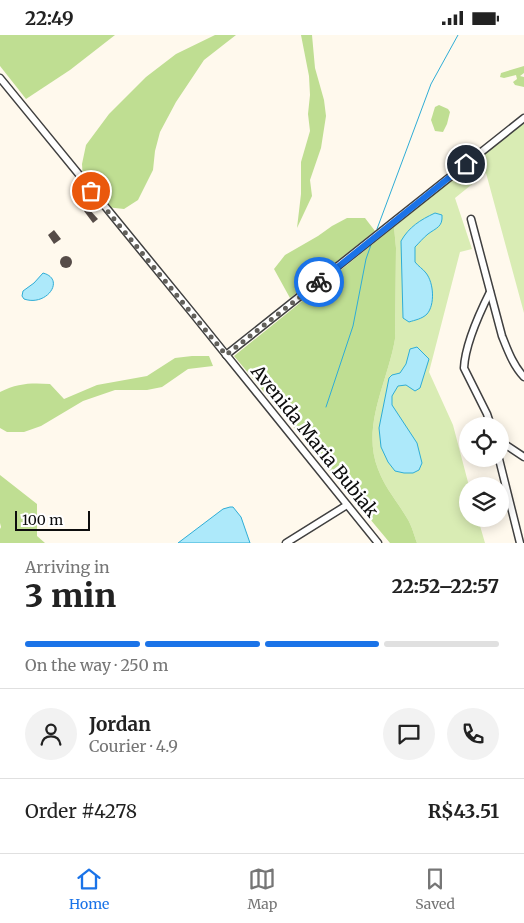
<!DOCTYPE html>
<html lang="en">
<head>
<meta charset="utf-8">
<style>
  :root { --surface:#fff; --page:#f2f2f2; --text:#222; --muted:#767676; --line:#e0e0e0; --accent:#1a73e8 }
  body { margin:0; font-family:Merriweather,serif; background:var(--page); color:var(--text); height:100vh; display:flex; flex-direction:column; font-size:19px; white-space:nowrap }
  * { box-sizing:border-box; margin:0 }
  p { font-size:16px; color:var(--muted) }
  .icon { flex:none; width:28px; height:28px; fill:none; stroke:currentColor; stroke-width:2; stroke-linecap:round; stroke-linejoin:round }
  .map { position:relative; height:508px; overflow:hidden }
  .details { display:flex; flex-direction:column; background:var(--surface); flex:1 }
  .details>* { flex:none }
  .tools { position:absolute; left:459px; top:382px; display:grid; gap:10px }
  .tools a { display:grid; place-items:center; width:50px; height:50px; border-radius:50%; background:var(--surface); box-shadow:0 2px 12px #0003; font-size:25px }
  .scale { position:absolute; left:15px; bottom:12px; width:75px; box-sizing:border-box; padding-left:5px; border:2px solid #0d0d0d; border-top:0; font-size:14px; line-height:18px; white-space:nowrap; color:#0d0d0d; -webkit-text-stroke:4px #fff; paint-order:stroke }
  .pin { position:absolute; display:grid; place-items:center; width:42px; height:42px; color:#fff; margin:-21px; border:2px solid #fff; border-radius:50%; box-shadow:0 1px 5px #0007 }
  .courier { position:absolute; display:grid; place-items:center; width:50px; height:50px; margin:-25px; border:4px solid #1a73e8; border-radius:50%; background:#fff; color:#222; box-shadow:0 1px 6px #0007 }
  .headline em { font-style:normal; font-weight:800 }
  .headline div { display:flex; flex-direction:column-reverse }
  .headline { display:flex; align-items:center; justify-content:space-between; height:85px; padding:0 25px }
  h1 { font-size:32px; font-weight:800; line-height:38px }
  .bar { display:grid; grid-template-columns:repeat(4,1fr); gap:8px 5px; align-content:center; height:60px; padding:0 25px }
  .bar i { height:6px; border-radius:4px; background:var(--line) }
  .bar .current { background:var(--accent) }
  .bar p { grid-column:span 4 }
  .line { display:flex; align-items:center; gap:12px; padding:0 25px; border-top:1px solid var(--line) }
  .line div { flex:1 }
  .round { display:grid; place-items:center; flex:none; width:52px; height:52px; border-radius:26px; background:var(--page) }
  .status { display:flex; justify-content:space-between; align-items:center; height:35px; padding:0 25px; background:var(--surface); direction:ltr }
  .status svg { height:14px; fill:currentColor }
  .dock { display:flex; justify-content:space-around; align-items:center; height:70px; border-top:1px solid var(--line); background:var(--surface); font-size:14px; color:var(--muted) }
  .dock a { display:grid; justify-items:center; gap:2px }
  .dock .current { color:var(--accent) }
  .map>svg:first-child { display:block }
  .green { fill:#d9ecb4 }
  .forest { fill:#bfde92 }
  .water { fill:#ade9fa; stroke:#2fadd6 }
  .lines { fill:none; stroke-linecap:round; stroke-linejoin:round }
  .stream { stroke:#2fadd6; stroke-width:1 }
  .building { fill:#564c48 }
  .minor-casing { stroke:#404040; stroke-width:9 }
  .minor { stroke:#fff; stroke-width:6 }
  .done { stroke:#62605b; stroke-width:5; stroke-dasharray:0 9 }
  .route { stroke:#1a73e8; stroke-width:6 }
  .labels { text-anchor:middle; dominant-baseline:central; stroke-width:5; stroke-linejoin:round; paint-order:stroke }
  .street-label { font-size:18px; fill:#0d0d0d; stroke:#fff }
</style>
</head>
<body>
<div class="status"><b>22:49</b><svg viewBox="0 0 49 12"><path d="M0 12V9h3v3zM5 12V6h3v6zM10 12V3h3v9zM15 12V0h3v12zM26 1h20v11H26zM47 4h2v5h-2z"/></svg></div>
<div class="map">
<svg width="524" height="508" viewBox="0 0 524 508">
  <rect width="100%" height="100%" fill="#fff9ed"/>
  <path class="green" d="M524 87V278L486 138 455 163 472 214 460 217 429 337 453 390 469 451H468V484H478L485 508H417C414 500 412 491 407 483 397 466 385 453 378 434 361 391 388 346 395 304L396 213 394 192Z"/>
  <g class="forest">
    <polygon points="0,0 115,0 70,35 26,64 0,31"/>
    <polygon points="215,0 236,0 204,25 176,67 160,97 155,116 153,135 138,165 124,174 106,172 92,161 83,145 82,129 86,110 109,79 146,42 176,19"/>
    <polygon points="301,0 312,0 315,33 324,65 326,81 321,113 310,145 312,161 297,193 301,159 301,127 310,96 308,79 310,60 309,41"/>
    <polygon points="524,31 524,38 520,41 524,42 524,52 515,50 513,47 517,44 516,40 504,43 500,42 501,38"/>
    <polygon points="439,70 448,74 450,77 447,89 443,97 435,96 431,85 435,72"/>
    <polygon points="347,183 365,183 375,196 290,263 274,234 285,220 318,201 332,191"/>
    <path d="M394 192 396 213 395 304C388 346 361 391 378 434 385 453 397 466 407 483 412 491 414 500 417 508H390L234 321Z"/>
    <path d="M192 321H209L213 331 188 334 162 352 147 355H115L83 366 41 391 24 397H7L0 393V357C18 348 31 348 50 349L64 364 97 350 147 341 175 323Z"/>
    <polygon points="0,440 37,469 37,501 45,508 0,508 0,494 1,492 0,488"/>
  </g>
  <g class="water">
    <path d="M435 178 442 180C443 192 436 193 428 199 423 203 419 208 415 212V227C418 231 423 234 426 238 434 248 435 270 427 279 422 284 415 285 409 287L403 283 401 206C409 192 420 185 435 178Z"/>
    <path d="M43 238C66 244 47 272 24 264L22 261 23 256 34 248Z"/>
    <polygon points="417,312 429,324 420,353 415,356 406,350 398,351 392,361 392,370 417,408 422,428 419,435 413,438 404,438 395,436 388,427 381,412 379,393 389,343 392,340 400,338 406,329 410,314"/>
    <polygon points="230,472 233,472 241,482 250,508 178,508 223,474"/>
  </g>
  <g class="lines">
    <g class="stream">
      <polyline points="377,194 431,49 458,0"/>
      <polyline points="326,372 353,291 366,224 372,207"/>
    </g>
  </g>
  <g class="building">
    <polygon points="88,173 98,184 93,188 84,176"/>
    <polygon points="54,195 61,204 54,209 48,200"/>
    <circle cx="66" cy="227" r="6"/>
  </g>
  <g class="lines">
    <g class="minor-casing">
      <g id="minor">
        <polyline points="0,43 194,280 378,508"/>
        <path d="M471 184 502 301C508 316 513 330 524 342"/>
        <path d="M490 257C480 277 465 311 464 333L487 379 491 391"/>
        <polyline points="226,320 524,83"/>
        <polyline points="500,406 524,422"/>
        <polyline points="499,424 520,508"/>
        <polyline points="286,508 347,470"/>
      </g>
    </g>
    <use href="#minor" class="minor"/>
  </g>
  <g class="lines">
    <polyline class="done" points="91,156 226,320 319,247"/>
    <polyline class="route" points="319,247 466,129"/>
  </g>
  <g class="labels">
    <g class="street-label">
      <text transform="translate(315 406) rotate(51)">Avenida Maria Bubiak</text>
    </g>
  </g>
</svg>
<div class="tools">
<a><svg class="icon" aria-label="locate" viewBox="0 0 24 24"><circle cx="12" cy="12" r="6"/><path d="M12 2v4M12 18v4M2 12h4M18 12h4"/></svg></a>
<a><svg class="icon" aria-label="layers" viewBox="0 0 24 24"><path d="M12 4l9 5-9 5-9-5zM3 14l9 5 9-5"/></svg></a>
</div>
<div class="scale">100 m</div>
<div class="pin" style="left:91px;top:156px;background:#ea580c"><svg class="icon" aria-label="bag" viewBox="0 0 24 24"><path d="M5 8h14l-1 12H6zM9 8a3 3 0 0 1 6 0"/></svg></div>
<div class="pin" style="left:466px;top:129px;background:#1f2937"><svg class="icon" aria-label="home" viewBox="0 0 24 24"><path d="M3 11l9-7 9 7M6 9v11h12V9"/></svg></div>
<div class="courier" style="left:319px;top:247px"><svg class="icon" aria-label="bike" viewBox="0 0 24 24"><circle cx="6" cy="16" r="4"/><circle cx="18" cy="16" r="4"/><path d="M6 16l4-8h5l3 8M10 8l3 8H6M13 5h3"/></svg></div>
</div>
<section class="details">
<div class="headline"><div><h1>3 min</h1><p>Arriving in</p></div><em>22:52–22:57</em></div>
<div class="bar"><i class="current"></i><i class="current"></i><i class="current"></i><i></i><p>On the way · 250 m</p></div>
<div class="line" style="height:90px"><a class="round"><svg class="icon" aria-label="person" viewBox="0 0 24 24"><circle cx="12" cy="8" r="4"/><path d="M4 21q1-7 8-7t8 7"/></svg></a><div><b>Jordan</b><p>Courier · 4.9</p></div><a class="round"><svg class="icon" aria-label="chat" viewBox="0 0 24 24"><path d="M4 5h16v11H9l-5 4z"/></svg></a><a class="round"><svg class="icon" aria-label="phone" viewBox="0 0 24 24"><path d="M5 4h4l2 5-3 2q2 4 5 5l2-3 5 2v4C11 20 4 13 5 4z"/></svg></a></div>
<div class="line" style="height:65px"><div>Order #4278</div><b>R$43.51</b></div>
</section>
<nav class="dock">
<a class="current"><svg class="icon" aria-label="home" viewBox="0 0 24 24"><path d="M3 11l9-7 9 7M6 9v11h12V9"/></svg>Home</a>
<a><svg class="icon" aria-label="map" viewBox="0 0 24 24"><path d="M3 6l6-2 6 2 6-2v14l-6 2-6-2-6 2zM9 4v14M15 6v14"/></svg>Map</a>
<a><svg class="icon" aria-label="saved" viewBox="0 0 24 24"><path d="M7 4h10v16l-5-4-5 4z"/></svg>Saved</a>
</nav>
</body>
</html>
